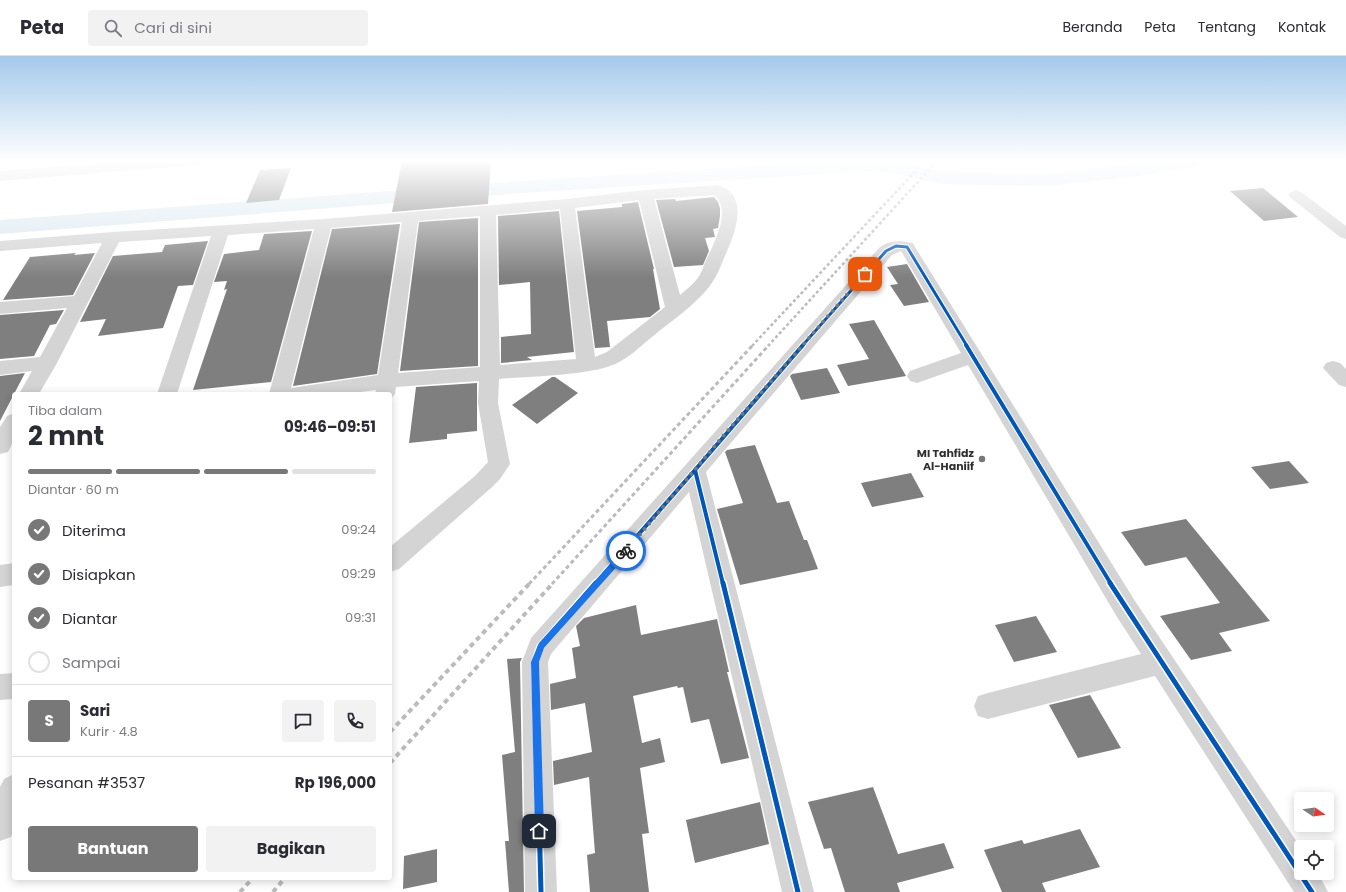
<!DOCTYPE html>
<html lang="id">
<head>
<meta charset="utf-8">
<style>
  :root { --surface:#fff; --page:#f2f2f3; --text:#2b2b33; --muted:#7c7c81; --line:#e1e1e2; --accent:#787878 }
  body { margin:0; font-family:Poppins,sans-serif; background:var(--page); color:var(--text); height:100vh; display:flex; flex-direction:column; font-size:15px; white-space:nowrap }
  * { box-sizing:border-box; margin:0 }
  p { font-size:13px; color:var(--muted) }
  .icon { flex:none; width:22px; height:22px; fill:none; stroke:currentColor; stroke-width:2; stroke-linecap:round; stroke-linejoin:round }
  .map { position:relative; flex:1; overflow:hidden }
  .sheet { position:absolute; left:12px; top:336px; width:380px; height:488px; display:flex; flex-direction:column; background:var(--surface); border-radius:4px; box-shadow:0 2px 10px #0003 }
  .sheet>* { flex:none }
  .needle { width:26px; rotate:103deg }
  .controls { position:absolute; left:1294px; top:736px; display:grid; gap:8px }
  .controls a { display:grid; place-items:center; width:40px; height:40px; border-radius:4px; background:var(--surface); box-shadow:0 2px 10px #0003; font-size:20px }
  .pin { position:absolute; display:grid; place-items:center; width:34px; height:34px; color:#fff; margin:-17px; border-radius:8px; box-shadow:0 2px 6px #0006 }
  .courier { position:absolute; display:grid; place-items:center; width:40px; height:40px; margin:-20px; border:3px solid #1a73e8; border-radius:50%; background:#fff; color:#222; box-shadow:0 1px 5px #0007 }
  .summary em { font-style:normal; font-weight:700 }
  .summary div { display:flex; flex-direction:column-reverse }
  .summary { display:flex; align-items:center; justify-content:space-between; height:68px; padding:0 16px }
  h1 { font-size:26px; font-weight:700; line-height:30px }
  .bar { display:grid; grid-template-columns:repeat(4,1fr); gap:6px 4px; align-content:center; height:48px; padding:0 16px }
  .bar i { height:5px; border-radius:3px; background:var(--line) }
  .bar .on { background:var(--accent) }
  .bar p { grid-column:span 4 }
  .line { display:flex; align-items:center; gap:10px; padding:0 16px; border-top:1px solid var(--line) }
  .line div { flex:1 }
  .round { display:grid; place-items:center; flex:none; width:42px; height:42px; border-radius:4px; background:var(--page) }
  ol { padding:0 16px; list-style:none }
  li { display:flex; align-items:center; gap:12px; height:44px }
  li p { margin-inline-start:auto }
  li .icon { padding:4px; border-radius:50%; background:var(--accent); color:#fff; stroke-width:4 }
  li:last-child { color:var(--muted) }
  li i { width:22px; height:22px; border:2px solid var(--line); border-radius:50% }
  .action { display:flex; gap:8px; margin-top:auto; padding:8px 16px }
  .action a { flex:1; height:46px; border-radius:4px; background:var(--accent); color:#fff; font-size:16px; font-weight:700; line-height:46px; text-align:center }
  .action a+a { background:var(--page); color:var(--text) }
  header { display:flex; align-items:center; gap:24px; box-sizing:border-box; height:56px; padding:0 20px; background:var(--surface); border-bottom:1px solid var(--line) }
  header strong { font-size:19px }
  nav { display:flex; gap:22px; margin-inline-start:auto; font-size:14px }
  .search { width:280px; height:36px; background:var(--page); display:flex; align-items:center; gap:10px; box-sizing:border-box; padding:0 14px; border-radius:4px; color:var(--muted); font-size:15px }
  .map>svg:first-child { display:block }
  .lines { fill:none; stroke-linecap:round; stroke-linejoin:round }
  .canal { fill:#dbe8f0; fill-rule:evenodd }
  .building { fill:#7f7f7f }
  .minor { fill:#d4d4d4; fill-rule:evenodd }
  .rail-far2 { stroke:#bbb; stroke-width:2.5; stroke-dasharray:3 2.5; stroke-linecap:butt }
  .rail-far1 { stroke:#bbb; stroke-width:3; stroke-dasharray:4 3; stroke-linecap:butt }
  .rail { stroke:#bbb; stroke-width:4; stroke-dasharray:5 4; stroke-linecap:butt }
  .cycleway-far2-casing { stroke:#fff; stroke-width:5 }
  .cycleway-far1-casing { stroke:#fff; stroke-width:6 }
  .cycleway-casing { stroke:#fff; stroke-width:8 }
  .cycleway-far2 { stroke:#0057b8; stroke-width:3 }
  .cycleway-far1 { stroke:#0057b8; stroke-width:4 }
  .cycleway { stroke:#0057b8; stroke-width:5 }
  .route { fill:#1a73e8 }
  .done { stroke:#787878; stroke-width:4; stroke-dasharray:0 7.2 }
  .poi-dot { fill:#787878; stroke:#fff; stroke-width:1.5 }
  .labels { text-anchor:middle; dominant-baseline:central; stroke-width:4; stroke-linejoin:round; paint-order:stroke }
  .poi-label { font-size:11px; font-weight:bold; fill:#2f2f2f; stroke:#fff; text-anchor:end }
</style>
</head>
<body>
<header>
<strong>Peta</strong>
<div class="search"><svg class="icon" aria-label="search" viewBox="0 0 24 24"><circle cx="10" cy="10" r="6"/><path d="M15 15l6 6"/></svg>Cari di sini</div>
<nav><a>Beranda</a><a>Peta</a><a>Tentang</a><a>Kontak</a></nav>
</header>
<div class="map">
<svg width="1346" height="836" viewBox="0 0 1346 836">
  <rect width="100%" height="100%" fill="#fff"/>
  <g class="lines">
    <polygon class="canal" points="828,105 896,105 941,116 1047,118 1152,105 1202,105 1199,109 1192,111 1138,120 1047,130 941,128 893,117 869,115 522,137 0,178 0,164 522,125"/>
  </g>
  <g class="building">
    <polygon points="402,105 491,105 488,148 392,156"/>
    <polygon points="291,112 279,144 246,147 260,114"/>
    <polygon points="1263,132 1298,161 1264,165 1230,135"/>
    <polygon points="714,141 718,146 720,152 720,160 718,172 713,173 715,181 705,182 709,195 703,209 674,211 656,144 675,143 676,145"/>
    <polygon points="638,146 654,213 653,213 660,253 650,261 607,265 610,291 595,292 577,155 622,151 622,148"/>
    <polygon points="559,155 574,296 527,301 532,304 501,307 501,281 531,278 530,226 499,229 498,160"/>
    <polygon points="478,162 478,310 400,315 419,166"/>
    <polygon points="400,168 377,318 293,330 332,173"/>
    <polygon points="312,175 271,326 193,334 227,233 224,234 227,225 214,226 224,198 259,194 264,178"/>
    <polygon points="208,185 193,229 178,230 163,272 98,280 106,263 80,266 113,200 162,196 165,189"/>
    <polygon points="76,197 74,199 95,197 73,239 3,244 30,201"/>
    <polygon points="907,208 929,246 904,250 890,229 898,228 887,211"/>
    <polygon points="64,254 56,268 50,269 34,300 0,303 0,259"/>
    <polygon points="874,264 906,320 848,330 837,309 869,303 849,268"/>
    <polygon points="827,312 840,337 801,344 790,320 792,318"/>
    <polygon points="25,317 14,338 0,365 0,320"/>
    <polygon points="552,321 555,321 578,337 537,368 512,349"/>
    <polygon points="477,327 477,375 447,378 447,383 409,387 416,331"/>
    <polygon points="755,389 777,447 789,445 804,484 807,484 818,513 740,529 717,453 743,447 725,396 727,394"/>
    <polygon points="1289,405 1309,427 1270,433 1251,411"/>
    <polygon points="911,417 924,441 872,451 861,427"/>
    <polygon points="1186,463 1270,565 1219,577 1232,595 1191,604 1160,560 1220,547 1186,501 1145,510 1121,476"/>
    <polygon points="636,549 641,579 717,563 729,616 727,616 749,702 721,708 709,663 691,667 683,631 678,632 677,630 633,640 642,687 660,682 665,706 640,712 649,777 642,778 649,836 590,836 587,799 595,797 589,721 554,729 553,705 592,696 585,647 551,654 550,628 576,622 572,592 580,590 576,570 584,562"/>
    <polygon points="1036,560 1057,596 1014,606 995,569"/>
    <polygon points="522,602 520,606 524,836 509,836 505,785 509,785 502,699 515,696 507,603"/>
    <polygon points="1090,639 1121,692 1078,702 1049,649"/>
    <polygon points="873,731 898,798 944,787 954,812 897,827 900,836 845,836 831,792 824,793 808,746"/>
    <polygon points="760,746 769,788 695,807 686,764"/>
    <polygon points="1080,773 1100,811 1042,827 1046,836 1002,836 984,794 1022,784 1024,788"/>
    <polygon points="437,793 437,826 403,833 404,800"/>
  </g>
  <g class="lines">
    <g class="minor">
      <polygon points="133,105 202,105 200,108 195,109 0,125 0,115"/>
      <path d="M717 129C752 138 734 180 724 202 720 212 716 222 709 231 694 250 671 265 652 281 642 289 632 299 621 305 597 320 530 320 499 323L498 347 510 408 500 423 491 432 399 513 390 516V491L475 420 488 406 478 347 479 325 396 331 395 338 390 344V338H375L376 334 345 338H269L314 173 228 179 177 338H157L211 180 119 186 57 307 39 338H19L32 315 0 319V305L40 301 67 252 0 258V246L74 240 102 187 0 195V185L113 176 324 163 567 143 645 134ZM714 139C732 152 715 186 707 202 704 208 702 216 698 222 693 228 686 234 680 239L654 143ZM639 144 665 251 607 296 595 301 575 152ZM560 153 576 303 500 309 496 159ZM480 160V311L398 317 418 165ZM402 166 378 319 291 332 331 172Z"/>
      <polygon points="1296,134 1301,136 1346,170 1346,183 1340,181 1291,142 1288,139 1291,136"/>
      <polygon points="899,185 913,187 915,191 1135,545 1301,792 1301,817 1318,817 1328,836 1294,836 1155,620 988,663 978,660 974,650 978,640 988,637 1141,598 1117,561 968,309 917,327 910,325 907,320 910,315 961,297 901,195 892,199 706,416 814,836 782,836 689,436 551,598 548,606 557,836 525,836 522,606 531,582 880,191 887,187"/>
      <polygon points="1333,305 1340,307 1346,313 1346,331 1339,329 1323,312 1326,307"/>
      <polygon points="14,357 14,384 8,396 0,398 0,371 7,360"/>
      <polygon points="14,507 14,529 0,531 0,509"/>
      <polygon points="14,617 14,643 0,644 0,618"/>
      <polygon points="14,718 14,773 11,781 0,785 0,731 4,723"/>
    </g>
    <g class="rail-far2">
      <polyline points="752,290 925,105"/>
      <polyline points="768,290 937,105"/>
    </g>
    <g class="rail-far1">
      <polyline points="529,528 753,289"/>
      <polyline points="552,528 769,289"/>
    </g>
    <g class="rail">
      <polyline points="390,676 530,527"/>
      <polyline points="390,707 553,527"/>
      <polyline points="240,836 253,822"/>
      <polyline points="273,836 285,822"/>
    </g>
    <g class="cycleway-far2-casing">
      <polyline id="cycleway-far2" points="802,290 886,195 896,190 907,191 967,290"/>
    </g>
    <g class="cycleway-far1-casing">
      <g id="cycleway-far1">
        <polyline points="966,289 1111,528"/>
        <polyline points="695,414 803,289"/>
        <polyline points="595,528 695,414 723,528"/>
      </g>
    </g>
    <g class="cycleway-casing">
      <g id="cycleway">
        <polyline points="723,527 798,836"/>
        <polyline points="1110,527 1312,836"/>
        <polyline points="541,836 535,606 540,591 596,527"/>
      </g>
    </g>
    <use href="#cycleway-far2" class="cycleway-far2"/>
    <use href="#cycleway-far1" class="cycleway-far1"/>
    <use href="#cycleway" class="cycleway"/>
  </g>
  <linearGradient id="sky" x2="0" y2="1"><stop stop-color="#a3c9eb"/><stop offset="0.47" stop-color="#fff"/><stop offset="1" stop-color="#fff" stop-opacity="0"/></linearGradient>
  <rect width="1346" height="222" fill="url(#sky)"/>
  <polygon class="route" points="626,492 630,495 629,497 544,592 539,606 544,775 542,778 539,779 536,778 535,775 531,606 539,587 624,493"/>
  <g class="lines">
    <polyline class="done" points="626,495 724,379 865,218"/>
  </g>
  <circle class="poi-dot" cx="982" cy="403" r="4"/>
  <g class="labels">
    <g class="poi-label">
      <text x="974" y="397">MI Tahfidz<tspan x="974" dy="13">Al-Haniif</tspan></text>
    </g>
  </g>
</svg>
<div class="controls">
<a><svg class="needle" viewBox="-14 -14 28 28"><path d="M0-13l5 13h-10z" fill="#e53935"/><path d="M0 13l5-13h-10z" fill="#7c7c81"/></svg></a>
<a><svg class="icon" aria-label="locate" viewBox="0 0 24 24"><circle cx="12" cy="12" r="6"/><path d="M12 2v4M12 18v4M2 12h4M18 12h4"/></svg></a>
</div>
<div class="pin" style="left:865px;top:218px;background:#ea580c"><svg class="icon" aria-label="bag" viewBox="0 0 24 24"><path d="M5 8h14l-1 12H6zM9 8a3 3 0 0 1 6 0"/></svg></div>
<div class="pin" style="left:539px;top:775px;background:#1f2937"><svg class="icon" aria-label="home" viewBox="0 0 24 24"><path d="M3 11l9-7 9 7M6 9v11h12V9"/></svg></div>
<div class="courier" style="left:626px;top:495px"><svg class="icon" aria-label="bike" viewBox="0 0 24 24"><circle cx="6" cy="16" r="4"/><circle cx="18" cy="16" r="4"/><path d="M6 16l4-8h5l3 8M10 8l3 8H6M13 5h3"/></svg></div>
<section class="sheet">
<div class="summary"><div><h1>2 mnt</h1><p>Tiba dalam</p></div><em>09:46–09:51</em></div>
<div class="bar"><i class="on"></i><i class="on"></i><i class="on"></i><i></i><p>Diantar · 60 m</p></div>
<ol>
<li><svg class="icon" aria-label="check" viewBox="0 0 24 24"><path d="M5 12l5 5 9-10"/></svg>Diterima<p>09:24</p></li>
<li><svg class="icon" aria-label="check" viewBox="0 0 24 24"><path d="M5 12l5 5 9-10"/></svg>Disiapkan<p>09:29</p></li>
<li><svg class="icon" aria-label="check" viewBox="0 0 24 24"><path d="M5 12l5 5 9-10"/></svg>Diantar<p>09:31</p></li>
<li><i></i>Sampai</li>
</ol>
<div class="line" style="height:72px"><b class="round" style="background:var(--accent);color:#fff">S</b><div><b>Sari</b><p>Kurir · 4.8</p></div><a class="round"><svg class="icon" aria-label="chat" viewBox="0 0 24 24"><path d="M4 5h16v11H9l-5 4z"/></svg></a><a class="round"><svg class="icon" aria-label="phone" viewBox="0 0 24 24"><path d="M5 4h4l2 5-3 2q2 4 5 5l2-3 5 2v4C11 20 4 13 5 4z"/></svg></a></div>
<div class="line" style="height:52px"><div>Pesanan #3537</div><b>Rp 196,000</b></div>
<div class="action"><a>Bantuan</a><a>Bagikan</a></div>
</section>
</div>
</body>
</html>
